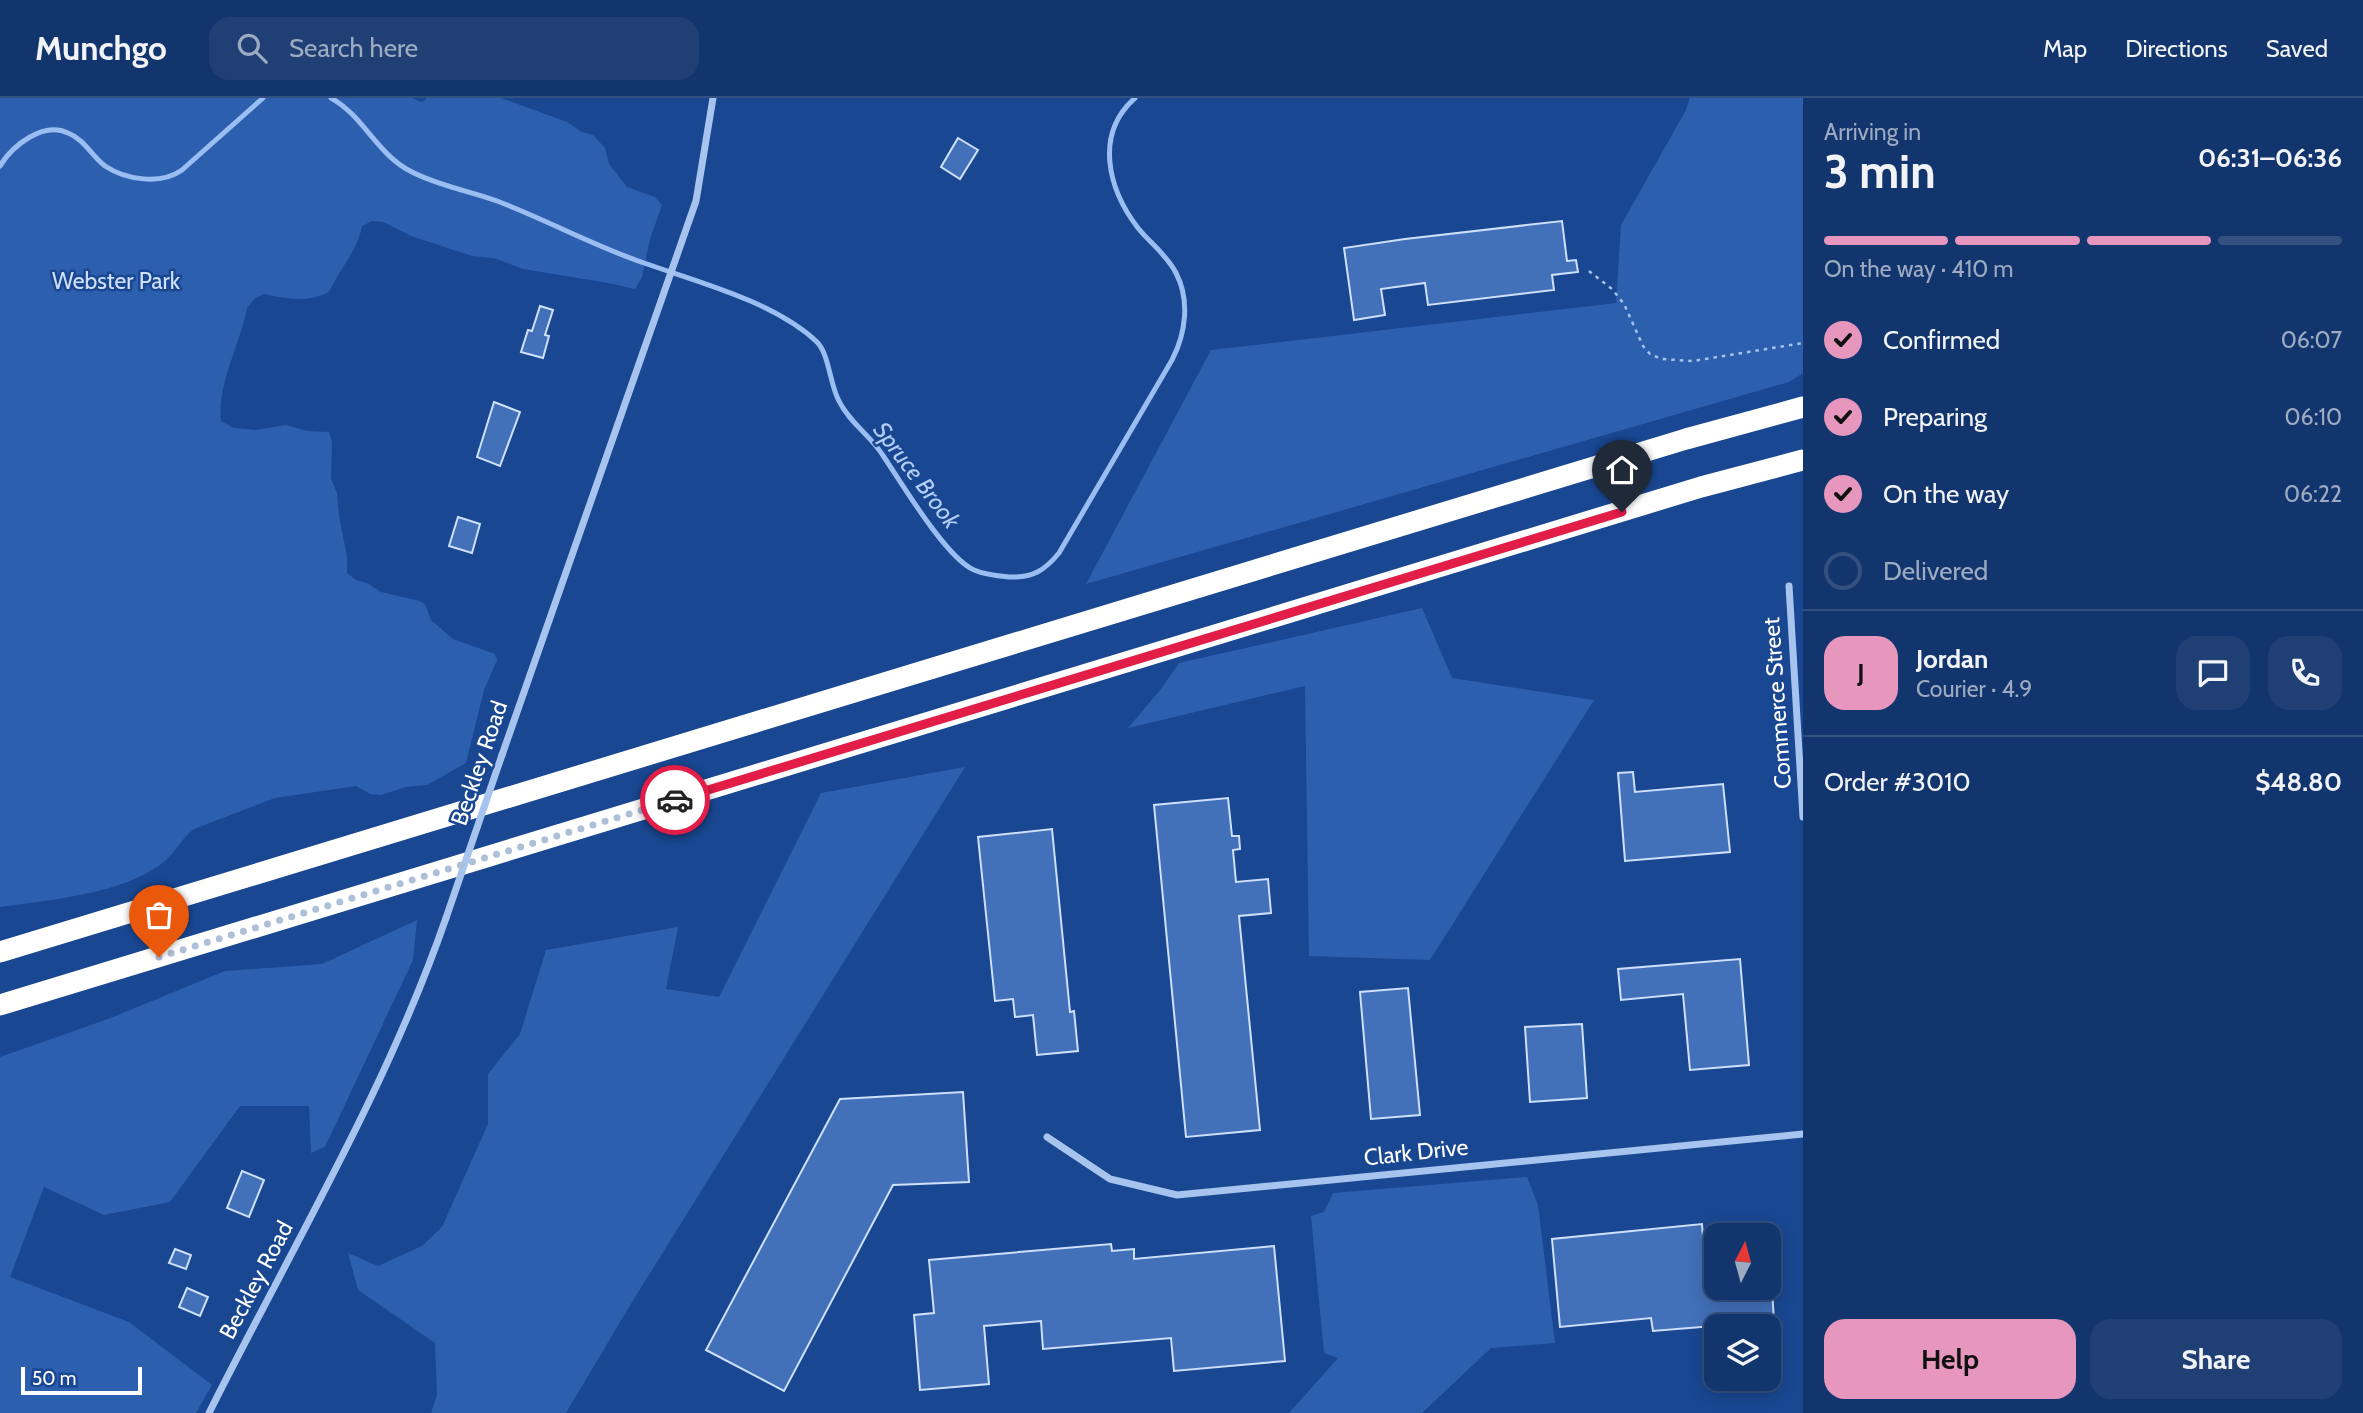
<!DOCTYPE html>
<html lang="en">
<head>
<meta charset="utf-8">
<style>
  :root { --surface:#13356d; --page:#204075; --text:#f1f3f6; --muted:#9dabc2; --line:#325080; --accent:#e797bd }
  body { margin:0; font-family:Cabin,sans-serif; background:var(--page); color:var(--text); height:100vh; display:flex; flex-direction:column; font-size:26px; white-space:nowrap }
  * { box-sizing:border-box; margin:0 }
  p { font-size:23px; color:var(--muted) }
  .icon { flex:none; width:38px; height:38px; fill:none; stroke:currentColor; stroke-width:2; stroke-linecap:round; stroke-linejoin:round }
  .map { position:relative; flex:1; overflow:hidden }
  .drawer { display:flex; flex-direction:column; background:var(--surface); width:560px }
  .drawer>* { flex:none }
  .needle { width:46px; rotate:6deg }
  .fabs { position:absolute; left:1704px; top:1125px; display:grid; gap:14px }
  .fabs a { display:grid; place-items:center; width:77px; height:77px; border-radius:14px; background:var(--surface); box-shadow:0 4px 18px #0003,0 0 0 2px var(--line); font-size:35px }
  .scale { position:absolute; left:21px; bottom:18px; width:121px; box-sizing:border-box; padding-left:7px; border:4px solid #fff; border-top:0; font-size:19px; line-height:24px; white-space:nowrap; color:#fff; -webkit-text-stroke:5px #194791; paint-order:stroke }
  .pin { position:absolute; display:grid; place-items:center; width:60px; height:60px; color:#fff; margin:-72px -30px; border-radius:50% 50% 50% 0; rotate:-45deg; box-shadow:0 0 7px #0007 }
  .pin .icon { rotate:45deg }
  .courier { position:absolute; display:grid; place-items:center; width:70px; height:70px; margin:-35px; border:5px solid #e11d48; border-radius:50%; background:#fff; color:#222; box-shadow:0 2px 9px #0007 }
  .headline em { font-style:normal; font-weight:700 }
  .headline div { display:flex; flex-direction:column-reverse }
  .headline { display:flex; align-items:center; justify-content:space-between; height:119px; padding:0 21px }
  h1 { font-size:46px; font-weight:700; line-height:52px }
  .bar { display:grid; grid-template-columns:repeat(4,1fr); gap:10px 7px; align-content:center; height:84px; padding:0 21px }
  .bar i { height:9px; border-radius:5px; background:var(--line) }
  .bar .active { background:var(--accent) }
  .bar p { grid-column:span 4 }
  .line { display:flex; align-items:center; gap:18px; padding:0 21px; border-top:2px solid var(--line) }
  .line div { flex:1 }
  .round { display:grid; place-items:center; flex:none; width:74px; height:74px; border-radius:21px; background:var(--page) }
  ol { padding:0 21px; list-style:none }
  li { display:flex; align-items:center; gap:21px; height:77px }
  li p { margin-inline-start:auto }
  li .icon { padding:7px; border-radius:50%; background:var(--accent); color:#111; stroke-width:4 }
  li:last-child { color:var(--muted) }
  li i { width:38px; height:38px; border:4px solid var(--line); border-radius:50% }
  .primary-button { display:flex; gap:14px; margin-top:auto; padding:14px 21px }
  .primary-button a { flex:1; height:80px; border-radius:21px; background:var(--accent); color:#111; font-size:28px; font-weight:700; line-height:80px; text-align:center }
  .primary-button a+a { background:var(--page); color:var(--text) }
  header { display:flex; align-items:center; gap:42px; box-sizing:border-box; height:98px; padding:0 35px; background:var(--surface); border-bottom:2px solid var(--line) }
  header strong { font-size:33px }
  nav { display:flex; gap:38px; margin-inline-start:auto; font-size:24px }
  .search { width:490px; height:63px; background:var(--page); display:flex; align-items:center; gap:18px; box-sizing:border-box; padding:0 24px; border-radius:21px; color:var(--muted); font-size:26px }
  main { display:flex; flex:1; min-height:0 }
  .map>svg:first-child { display:block }
  .green { fill:#2c60af }
  .lines { fill:none; stroke-linecap:round; stroke-linejoin:round }
  .stream { stroke:#9abef2; stroke-width:5 }
  .building { fill:#4270b9; stroke:#cee0fb; stroke-width:2 }
  .path { stroke:#a7c4ef; stroke-width:2.5; stroke-dasharray:3.5 5; stroke-linecap:butt }
  .minor { stroke:#a7c4ef; stroke-width:7 }
  .motorway { stroke:#fff; stroke-width:21 }
  .minor-bridge { stroke:#a7c4ef; stroke-width:7 }
  .done { stroke:#aebfd8; stroke-width:7; stroke-dasharray:0 12.6 }
  .route { stroke:#e11d48; stroke-width:9 }
  .labels { text-anchor:middle; dominant-baseline:central; stroke-width:5; stroke-linejoin:round; paint-order:stroke }
  .park-label { font-size:23px; fill:#cee0fb; stroke:#194791 }
  .street-label { font-size:23px; fill:#fff; stroke:#194791 }
  .water-label { font-size:24px; font-style:italic; fill:#b3cef6; stroke:#194791 }
</style>
</head>
<body>
<header>
<strong>Munchgo</strong>
<div class="search"><svg class="icon" aria-label="search" viewBox="0 0 24 24"><circle cx="10" cy="10" r="6"/><path d="M15 15l6 6"/></svg>Search here</div>
<nav><a>Map</a><a>Directions</a><a>Saved</a></nav>
</header>
<main>
<div class="map">
<svg width="1803" height="1315" viewBox="0 0 1803 1315">
  <rect width="100%" height="100%" fill="#194791"/>
  <g class="green">
    <path d="M0 0H412L422 4 427 0H501L567 24 582 34 593 37 605 50 609 66 627 89 655 99 662 107 650 141 642 179 635 191 608 185 523 171 494 160 472 158 411 138 383 124 372 123 362 128C358 152 339 172 329 194 307 205 287 201 264 196L254 201 247 210C240 247 217 286 221 323L234 330 255 332 286 327 307 333 329 334 332 344 331 381 337 395 339 418 347 458V475L356 482 367 485 381 494 420 503 425 506 431 522 453 541 495 556 497 562 484 592 466 665 427 687 406 689 381 697 370 696 356 688 275 700 194 731C182 740 176 753 165 763 125 796 50 802 0 809Z"/>
    <polygon points="1690,0 1803,0 1803,275 1789,284 1086,486 1211,252 1616,205 1621,127 1686,12"/>
    <polygon points="1422,510 1452,580 1594,602 1430,862 1309,858 1305,588 1128,630 1161,591 1179,565"/>
    <polygon points="965,669 629,1209 566,1315 431,1315 437,1297 435,1245 358,1192 348,1155 378,1168 422,1148 442,1129 488,1026 488,976 520,936 546,852 678,829 666,891 719,899 821,695"/>
    <polygon points="417,822 413,862 325,1049 311,1055 309,1008 240,1008 170,1104 104,1117 44,1089 10,1179 129,1224 212,1287 196,1315 0,1315 0,959 108,921 225,873 322,866"/>
    <polygon points="1527,1079 1538,1107 1555,1245 1491,1250 1422,1315 1289,1315 1338,1260 1324,1255 1311,1118 1324,1114 1333,1095"/>
  </g>
  <g class="lines">
    <g class="stream">
      <path d="M331 0C364 18 377 57 412 74 439 88 470 93 497 103 547 122 594 148 644 165 698 184 775 204 817 244 829 256 830 287 839 303 849 324 870 337 882 356 901 384 946 460 974 472 985 477 998 478 1010 479 1033 480 1045 472 1059 455L1172 262C1186 235 1190 202 1176 175 1167 157 1150 145 1138 130 1108 91 1094 36 1135 0"/>
      <path d="M0 68C12 48 43 23 68 35 84 41 92 58 105 68 126 82 161 87 182 72L263 0"/>
    </g>
  </g>
  <g class="building">
    <polygon points="958,40 978,52 960,81 941,69"/>
    <polygon points="1562,123 1567,163 1576,162 1578,174 1552,177 1554,192 1428,207 1425,185 1381,191 1385,217 1354,222 1344,150 1405,141"/>
    <polygon points="540,208 553,212 545,237 549,238 543,260 521,254 528,232 532,233"/>
    <polygon points="494,304 520,314 500,368 477,359"/>
    <polygon points="458,419 480,426 472,455 449,448"/>
    <polygon points="1633,674 1635,694 1723,686 1730,754 1625,763 1618,675"/>
    <polygon points="1228,700 1232,738 1239,738 1240,751 1233,752 1236,784 1268,781 1271,815 1239,818 1260,1032 1186,1039 1154,707"/>
    <polygon points="1052,731 1070,914 1074,913 1078,953 1037,957 1033,917 1015,919 1013,901 995,903 978,739"/>
    <polygon points="1740,861 1749,967 1690,972 1683,896 1621,902 1618,871"/>
    <polygon points="1408,890 1420,1017 1371,1021 1360,894"/>
    <polygon points="1582,926 1587,1000 1530,1004 1525,929"/>
    <polygon points="963,994 969,1084 893,1087 784,1293 706,1252 840,1001"/>
    <polygon points="242,1073 264,1082 249,1119 227,1110"/>
    <polygon points="1702,1126 1703,1140 1717,1138 1717,1190 1772,1190 1774,1223 1653,1233 1651,1220 1560,1229 1552,1141"/>
    <polygon points="1111,1146 1112,1153 1134,1151 1134,1161 1274,1148 1285,1263 1174,1273 1171,1240 1043,1251 1041,1223 984,1228 989,1286 920,1292 914,1217 934,1215 929,1162"/>
    <polygon points="175,1151 191,1157 186,1171 169,1165"/>
    <polygon points="187,1190 208,1199 200,1218 179,1209"/>
  </g>
  <g class="lines">
    <polyline class="path" points="1589,173 1612,191 1624,206 1643,248 1650,256 1661,261 1693,263 1803,245"/>
    <g class="minor">
      <polyline points="1789,488 1803,719"/>
      <polyline points="502,657 696,103 713,0"/>
      <polyline points="1047,1039 1110,1081 1177,1097 1803,1036"/>
      <path d="M209 1315C291 1151 386 993 446 820"/>
    </g>
    <g class="motorway">
      <polyline points="0,854 1686,341 1803,309"/>
      <polyline points="0,907 1701,389 1803,362"/>
    </g>
    <polyline class="minor-bridge" points="446,820 502,657"/>
  </g>
  <g class="lines">
    <polyline class="done" points="159,859 675,702"/>
    <polyline class="route" points="675,702 1622,414"/>
  </g>
  <g class="labels">
    <g class="park-label">
      <text x="116" y="183">Webster Park</text>
    </g>
    <g class="street-label">
      <text transform="translate(1777 605) rotate(-94)">Commerce Street</text>
      <text transform="translate(479 665) rotate(-71)">Beckley Road</text>
      <text transform="translate(1416 1054) rotate(-6)">Clark Drive</text>
      <text transform="translate(256 1182) rotate(-62)">Beckley Road</text>
    </g>
    <g class="water-label">
      <text transform="translate(917 377) rotate(53)">Spruce Brook</text>
    </g>
  </g>
</svg>
<div class="fabs">
<a><svg class="needle" viewBox="-14 -14 28 28"><path d="M0-13l5 13h-10z" fill="#e53935"/><path d="M0 13l5-13h-10z" fill="#9dabc2"/></svg></a>
<a><svg class="icon" aria-label="layers" viewBox="0 0 24 24"><path d="M12 4l9 5-9 5-9-5zM3 14l9 5 9-5"/></svg></a>
</div>
<div class="scale">50 m</div>
<div class="pin" style="left:159px;top:859px;background:#ea580c"><svg class="icon" aria-label="bag" viewBox="0 0 24 24"><path d="M5 8h14l-1 12H6zM9 8a3 3 0 0 1 6 0"/></svg></div>
<div class="pin" style="left:1622px;top:414px;background:#1f2937"><svg class="icon" aria-label="home" viewBox="0 0 24 24"><path d="M3 11l9-7 9 7M6 9v11h12V9"/></svg></div>
<div class="courier" style="left:675px;top:702px"><svg class="icon" aria-label="car" viewBox="0 0 24 24"><path d="M5 17H2v-5l4-1 3-4h7l3 4 3 1v5h-3M9 17h6M6 11h13"/><circle cx="7" cy="17" r="2"/><circle cx="17" cy="17" r="2"/></svg></div>
</div>
<section class="drawer">
<div class="headline"><div><h1>3 min</h1><p>Arriving in</p></div><em>06:31–06:36</em></div>
<div class="bar"><i class="active"></i><i class="active"></i><i class="active"></i><i></i><p>On the way · 410 m</p></div>
<ol>
<li><svg class="icon" aria-label="check" viewBox="0 0 24 24"><path d="M5 12l5 5 9-10"/></svg>Confirmed<p>06:07</p></li>
<li><svg class="icon" aria-label="check" viewBox="0 0 24 24"><path d="M5 12l5 5 9-10"/></svg>Preparing<p>06:10</p></li>
<li><svg class="icon" aria-label="check" viewBox="0 0 24 24"><path d="M5 12l5 5 9-10"/></svg>On the way<p>06:22</p></li>
<li><i></i>Delivered</li>
</ol>
<div class="line" style="height:126px"><b class="round" style="background:var(--accent);color:#111">J</b><div><b>Jordan</b><p>Courier · 4.9</p></div><a class="round"><svg class="icon" aria-label="chat" viewBox="0 0 24 24"><path d="M4 5h16v11H9l-5 4z"/></svg></a><a class="round"><svg class="icon" aria-label="phone" viewBox="0 0 24 24"><path d="M5 4h4l2 5-3 2q2 4 5 5l2-3 5 2v4C11 20 4 13 5 4z"/></svg></a></div>
<div class="line" style="height:91px"><div>Order #3010</div><b>$48.80</b></div>
<div class="primary-button"><a>Help</a><a>Share</a></div>
</section>
</main>
</body>
</html>
